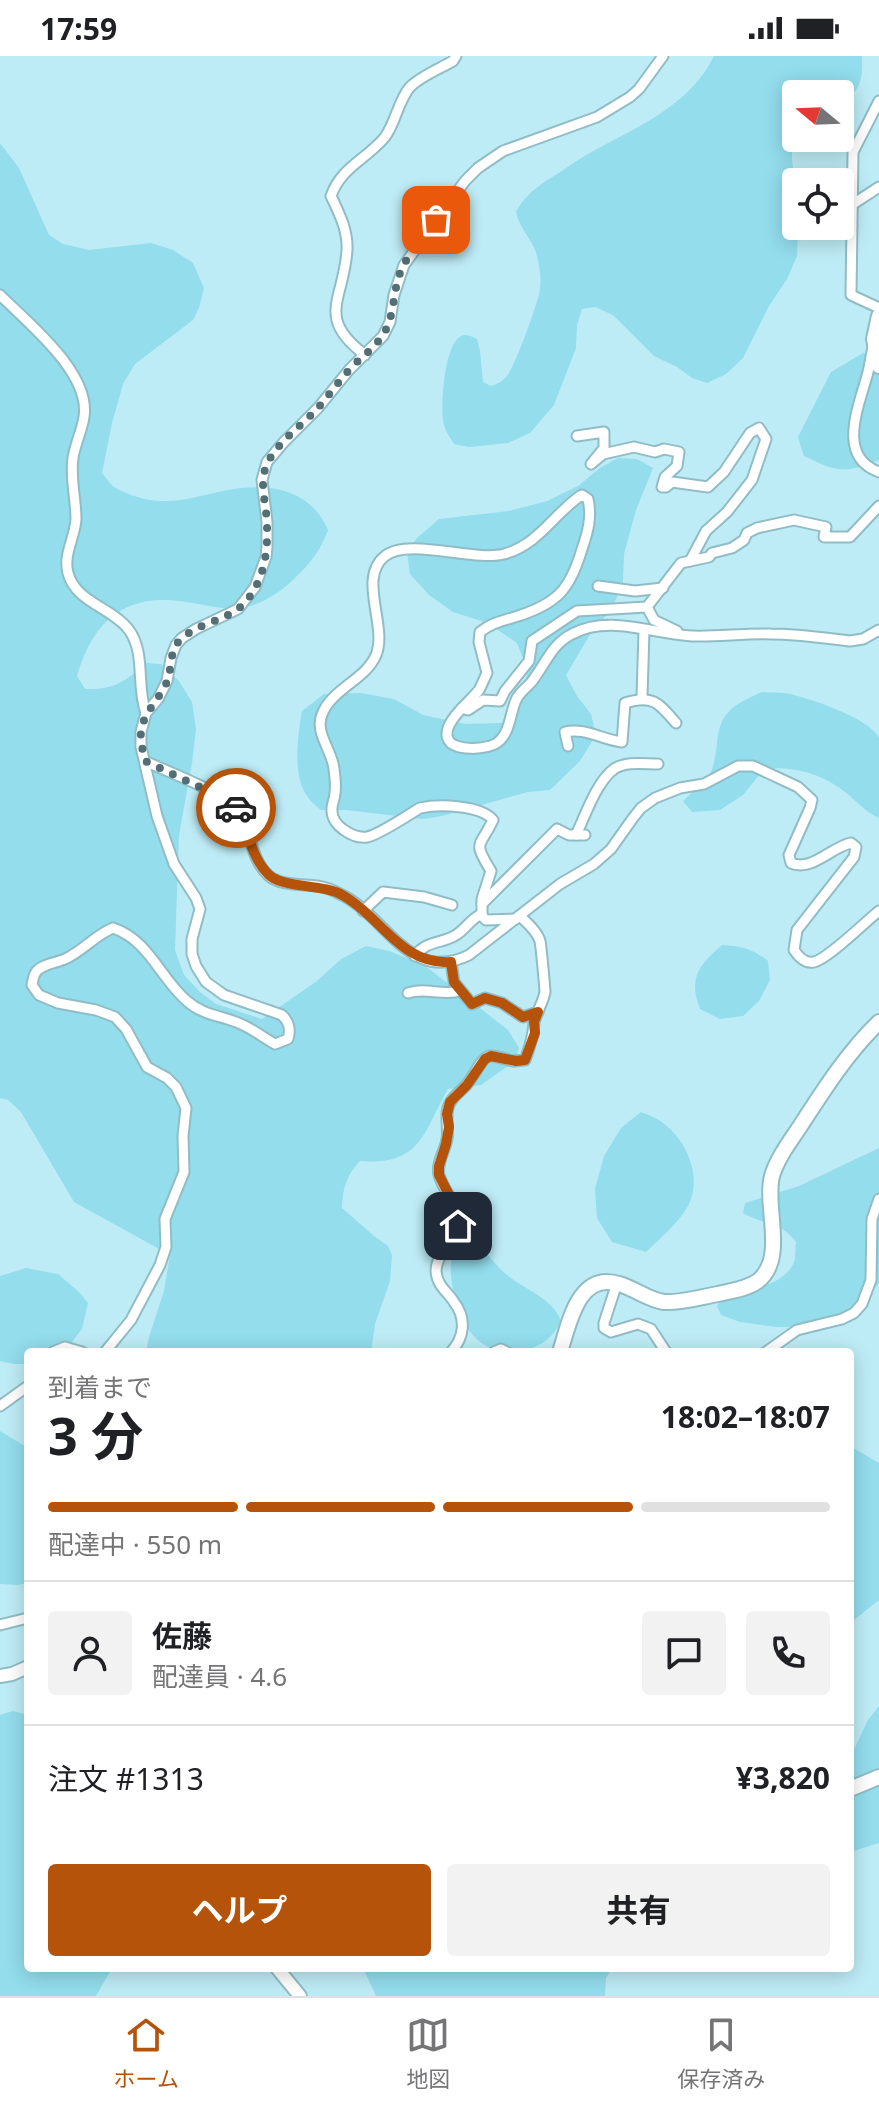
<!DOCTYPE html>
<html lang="ja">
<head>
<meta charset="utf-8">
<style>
  :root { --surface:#fff; --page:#f2f2f2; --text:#202124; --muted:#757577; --line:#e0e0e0; --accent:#b45309 }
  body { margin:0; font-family:"Noto Sans","Noto Sans JP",sans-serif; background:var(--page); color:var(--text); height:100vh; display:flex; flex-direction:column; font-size:30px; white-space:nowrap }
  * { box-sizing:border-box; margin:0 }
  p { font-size:26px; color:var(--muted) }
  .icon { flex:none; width:44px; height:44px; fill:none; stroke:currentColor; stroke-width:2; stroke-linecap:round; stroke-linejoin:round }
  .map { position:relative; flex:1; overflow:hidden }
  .drawer { position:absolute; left:24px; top:1292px; width:830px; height:624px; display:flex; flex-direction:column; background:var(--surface); border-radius:8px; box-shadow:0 4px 20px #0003 }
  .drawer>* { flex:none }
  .needle { width:52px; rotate:289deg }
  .buttons { position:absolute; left:782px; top:24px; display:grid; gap:16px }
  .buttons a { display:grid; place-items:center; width:72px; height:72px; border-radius:8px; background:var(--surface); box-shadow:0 4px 20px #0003; font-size:40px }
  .pin { position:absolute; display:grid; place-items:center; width:68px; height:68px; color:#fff; margin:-34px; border-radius:16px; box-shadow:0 4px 12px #0006 }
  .courier { position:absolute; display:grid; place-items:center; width:80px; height:80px; margin:-40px; border:6px solid #b45309; border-radius:50%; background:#fff; color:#222; box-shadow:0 2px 10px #0007 }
  .head em { font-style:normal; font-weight:700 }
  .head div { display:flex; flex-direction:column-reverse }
  .head { display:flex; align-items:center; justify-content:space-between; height:136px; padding:0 24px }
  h1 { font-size:52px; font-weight:700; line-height:60px }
  .bar { display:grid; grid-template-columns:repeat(4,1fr); gap:12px 8px; align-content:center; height:96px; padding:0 24px }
  .bar i { height:10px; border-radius:6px; background:var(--line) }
  .bar .current { background:var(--accent) }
  .bar p { grid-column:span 4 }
  .line { display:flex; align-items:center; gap:20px; padding:0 24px; border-top:2px solid var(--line) }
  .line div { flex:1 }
  .round { display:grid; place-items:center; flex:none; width:84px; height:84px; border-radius:8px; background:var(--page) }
  .action { display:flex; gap:16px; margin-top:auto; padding:16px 24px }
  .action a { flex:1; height:92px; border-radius:8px; background:var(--accent); color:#fff; font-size:32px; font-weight:700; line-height:92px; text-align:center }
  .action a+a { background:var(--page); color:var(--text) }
  .status { display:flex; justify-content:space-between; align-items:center; height:56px; padding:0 40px; background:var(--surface); direction:ltr }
  .status svg { height:22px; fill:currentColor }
  .menu { display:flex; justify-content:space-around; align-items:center; height:112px; border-top:2px solid var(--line); background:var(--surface); font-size:22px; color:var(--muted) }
  .menu a { display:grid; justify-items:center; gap:4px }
  .menu .current { color:var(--accent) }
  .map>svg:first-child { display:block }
  .green { fill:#93ddec }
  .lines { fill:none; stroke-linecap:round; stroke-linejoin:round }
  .street-casing { stroke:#90bdc5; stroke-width:13 }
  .secondary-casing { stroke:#90bdc5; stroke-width:16 }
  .primary-casing { stroke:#90bdc5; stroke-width:18 }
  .street { stroke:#fff; stroke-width:9 }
  .secondary { stroke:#fff; stroke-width:12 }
  .primary { stroke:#fff; stroke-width:14 }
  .done { stroke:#536e74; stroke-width:8; stroke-dasharray:0 14.4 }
  .route { stroke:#b45309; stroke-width:10 }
</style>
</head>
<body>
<div class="status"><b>17:59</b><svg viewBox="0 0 49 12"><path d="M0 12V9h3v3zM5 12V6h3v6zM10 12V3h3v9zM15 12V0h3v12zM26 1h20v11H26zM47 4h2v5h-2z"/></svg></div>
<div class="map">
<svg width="879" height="1940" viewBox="0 0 879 1940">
  <rect width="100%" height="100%" fill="#beecf6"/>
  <g class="green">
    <path d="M714 0H862C863 22 861 37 840 46V38H796V73L792 82V103L796 140V170H798L797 200 787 223 769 250 743 302 726 318 707 327 692 322 677 311 654 300 613 259 595 251 582 253 577 269 576 292 554 349 530 377 508 387 469 391 454 388C449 380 444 373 443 364 441 347 444 283 464 279 469 279 473 281 477 283L480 295 483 326 491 330C497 328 502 326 507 320 516 308 535 254 539 238 542 225 540 213 537 200 533 183 519 173 516 155 530 134 541 128 562 115 569 110 576 105 583 101 631 73 688 53 714 0Z"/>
    <path d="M0 87 19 112 49 179 63 188 89 194 151 187 173 194 193 207 204 232 199 252 193 264 135 308 123 328 112 367 102 417C106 422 110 428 114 431 127 439 147 445 162 445 182 446 203 439 223 435 265 426 310 431 328 474 321 494 309 509 293 524 280 536 264 547 246 551 227 556 199 547 179 545 122 538 92 568 77 620L85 633C113 634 126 626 145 607L161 608 179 625 192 646 196 673 192 707 179 779 175 894 184 919 200 936 216 948 262 963 317 925 341 903 366 890 389 895 424 909 508 974 519 992 515 1005 481 1029 448 1033C423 1076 422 1110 360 1105 346 1120 343 1132 342 1152L374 1180 388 1190 392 1199 390 1225 375 1268 371 1296H146L149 1281 164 1235 170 1199 74 1146 21 1056 8 1044 0 1042Z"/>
    <path d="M863 297 879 302V404C846 418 836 416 804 400L798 381 831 316Z"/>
    <path d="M618 402 637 403 653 412 636 454 624 498 623 526 612 553 591 577 566 619 577 640 591 658 596 679 580 705 550 734 528 736 442 760 423 763 346 754H321C316 750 310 745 307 740 292 719 298 678 302 655L324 638 360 637 394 643 423 659 465 668 502 667 518 652 528 615 517 587 488 567 453 556 429 539 410 518 407 496 417 482 439 463 509 455 547 445 578 430 600 412Z"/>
    <path d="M762 636C773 637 784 636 794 639 817 645 867 662 879 681V762C864 756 853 740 838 731 816 716 790 710 764 713L743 739 720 754 692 756 683 745C691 737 704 728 710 718 714 710 716 697 717 688 720 654 734 649 762 636Z"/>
    <path d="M722 889C741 890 753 893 768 905L770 924 759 945 743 960 720 963 700 953C688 922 699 909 722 889Z"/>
    <path d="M641 1056C648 1059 657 1062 663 1067 687 1084 703 1123 688 1150 678 1168 660 1182 646 1196L612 1186 597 1162 595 1133 604 1100 621 1072Z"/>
    <path d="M879 1092V1227L854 1256 802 1271H777L740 1266 721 1259 717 1250 725 1239C747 1236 785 1229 794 1206 796 1200 795 1192 796 1186 779 1164 766 1170 743 1157L745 1147 799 1130Z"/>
    <path d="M457 1188 483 1193C492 1204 500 1214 511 1222 528 1235 553 1243 561 1265 553 1281 542 1291 523 1294 482 1302 462 1274 454 1238 452 1228 450 1217 451 1207 452 1201 455 1194 457 1188Z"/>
    <polygon points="26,1212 58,1218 79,1236 88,1247 82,1273 64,1296 28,1296 28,1308 14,1308 0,1305 0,1220"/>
    <polygon points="0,1375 28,1392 28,1527 18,1529 0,1528"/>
    <polygon points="850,1390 879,1407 879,1544 850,1567"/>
    <polygon points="879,1650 879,1787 850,1796 850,1702 868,1664"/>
    <polygon points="13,1655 28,1659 28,1912 112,1912 96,1940 0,1940 0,1659"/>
    <polygon points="363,1912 612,1912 606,1922 605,1940 376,1940"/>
  </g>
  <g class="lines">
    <g class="street-casing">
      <g id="street">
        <polyline points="879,45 853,96 851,239 879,252"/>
        <polyline points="853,148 879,131"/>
        <path d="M0 239C29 268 91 317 84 361 82 375 75 388 73 402 70 422 76 443 76 463 75 482 63 498 68 517 75 546 113 552 129 574 146 597 136 631 146 657"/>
        <path d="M873 291C871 299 870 308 868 316 860 348 835 400 879 416"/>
        <path d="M365 299C315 261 344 244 347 194 348 174 339 157 331 140 341 111 367 103 385 81 396 66 398 45 410 31 421 20 439 13 453 5L456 0"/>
        <polyline points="577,380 604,376 604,392 591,408 603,398 634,391 655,396 664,393 679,396 677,410 665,421 662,431 666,431 672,426 708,431 724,416 750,377 759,372 766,383 752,424 727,456 706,475 690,505"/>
        <polyline points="598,530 635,535 663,532"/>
        <polyline points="677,575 654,564 647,551 681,507 709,501 712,497 732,492 744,484 747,477 757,472 794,464 826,471 824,481 850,481 879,450"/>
        <polyline points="642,641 644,574"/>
        <polyline points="462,652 468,654 483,644 500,645 505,635 529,605 532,585 577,555 647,551"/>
        <path d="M568 690 565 676C584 671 603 684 622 686L625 647C652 638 659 647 676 667"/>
        <path d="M145 705C165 715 226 737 237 754 251 773 250 803 269 820 281 830 302 828 317 830 324 831 333 834 340 838 385 858 409 929 469 899L560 828 594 808 611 793 633 762 641 752 655 742 680 732 704 728 738 710H753L798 731 812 744 810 752 789 799 791 807C812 816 831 791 851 787L856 791 854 801 797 874 794 894C798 900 805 908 814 906 828 903 865 866 879 855"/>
        <path d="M576 779C585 760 597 725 614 713 626 705 644 708 658 708"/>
        <polyline points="482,848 557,773 569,779 585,779"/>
        <polyline points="363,855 383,836 424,841 452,849"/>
        <path d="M516 863 486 864 482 860V843L491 815C472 784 480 792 493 764 481 749 439 748 420 752 408 759 379 779 367 781 359 782 351 779 344 774 338 770 332 763 332 755 331 749 335 743 335 737 336 730 335 720 334 713 332 693 313 676 323 656 334 632 366 623 376 599 388 570 357 522 385 500 408 481 475 506 504 498 538 489 553 459 580 440L582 439 588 443C592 461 588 476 582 493 570 534 557 548 515 561 502 565 491 567 480 576L479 586 487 617C484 623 482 629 479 634 471 645 441 667 448 683 453 696 489 694 498 686 511 676 510 655 517 642 521 635 529 630 533 624 546 607 552 588 572 578 609 558 652 578 692 580 718 581 744 577 771 578 797 578 824 582 850 585L863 583 879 574"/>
        <path d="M415 900C426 884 442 888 456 879 466 873 471 862 482 858"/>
        <polyline points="451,906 454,926 472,948 485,942 502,947 523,961 538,956"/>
        <path d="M408 937C425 931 442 940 460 935"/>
        <polyline points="617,1227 604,1267 604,1272 611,1276 638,1268 651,1273 666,1296"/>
        <polyline points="53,1296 65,1291 82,1296"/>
        <path d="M105 1296 131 1264 160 1209 166 1191 165 1163 184 1116 183 1080 186 1052 176 1031 167 1022 147 1011 126 973 115 961 96 954 58 947 39 939 32 929C33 925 33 920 36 916 42 908 56 907 65 903 83 895 95 879 113 872 149 884 160 922 187 945 205 961 223 959 243 969 254 974 264 982 275 988L288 983C291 973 289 966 282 959L224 939 206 926 196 910 192 898V883L200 853 196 842 174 808 157 760 141 691V676L146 657 158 643 167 625 171 602 176 589 182 582 196 573 238 553 255 531 266 501 267 491V466L262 424 267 406 284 386 318 352 349 314 383 280 390 266 394 239 404 209 465 125 478 112 503 95 597 61 630 41 639 33 663 0"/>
        <path d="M451 1296C464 1282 467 1263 454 1246 447 1235 437 1230 436 1215 436 1198 454 1188 457 1171 461 1151 444 1137 439 1119 436 1108 445 1095 447 1083 449 1072 444 1057 450 1047 454 1038 465 1033 470 1024 475 1018 481 1003 489 1000 497 999 506 1004 513 1005 517 1005 521 1004 525 1004 530 991 533 981 534 967 536 957 543 947 545 936 545 933 541 889 540 885 537 875 527 867 520 860"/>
        <polyline points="494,1296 501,1293 507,1296"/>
        <polyline points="766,1296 797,1274 842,1263 854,1257 862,1248 871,1224 872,1163 879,1143"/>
        <polyline points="0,1350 28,1330"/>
        <polyline points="0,1569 28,1562"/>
      </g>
    </g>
    <g class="secondary-casing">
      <g id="secondary">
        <polyline points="0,1620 12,1618 28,1611"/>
        <polyline points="277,1912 300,1940"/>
      </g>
    </g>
    <g class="primary-casing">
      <g id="primary">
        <polyline points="879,260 874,283 879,310"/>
        <path d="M560 1296C569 1268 578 1215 619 1228 634 1232 648 1244 664 1246 682 1247 701 1241 718 1238 731 1235 747 1233 758 1225 787 1202 764 1151 772 1120 777 1103 789 1087 799 1072 823 1035 847 997 879 966"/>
        <polyline points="850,1733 879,1721"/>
      </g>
    </g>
    <use href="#street" class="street"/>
    <use href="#secondary" class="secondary"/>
    <use href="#primary" class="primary"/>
  </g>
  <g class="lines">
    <path class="done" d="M236 752 225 743 145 705C143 695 140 685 141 675 144 656 158 645 166 628 173 613 168 595 181 583 201 565 231 565 248 543 267 518 269 486 266 456 264 439 260 424 267 408 277 387 300 371 316 354 328 341 338 326 350 313 360 302 372 294 380 283 395 264 392 241 399 220 406 199 424 181 436 164"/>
    <path class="route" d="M236 752C248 773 251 801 268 818 282 833 323 827 344 840 382 862 401 909 451 906L454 926 472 948 485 942 502 947 523 961 538 956 534 966 535 977 525 1004 516 1005 491 1000 485 1003 467 1029 450 1046 447 1058 449 1071 446 1088 439 1110V1119L453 1147 458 1170"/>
  </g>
</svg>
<div class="buttons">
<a><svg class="needle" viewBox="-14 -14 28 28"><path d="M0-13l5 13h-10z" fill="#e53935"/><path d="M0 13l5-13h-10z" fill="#757577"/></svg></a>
<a><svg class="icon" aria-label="locate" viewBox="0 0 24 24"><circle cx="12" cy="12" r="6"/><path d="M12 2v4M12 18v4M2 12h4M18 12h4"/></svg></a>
</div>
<div class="pin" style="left:436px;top:164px;background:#ea580c"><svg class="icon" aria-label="bag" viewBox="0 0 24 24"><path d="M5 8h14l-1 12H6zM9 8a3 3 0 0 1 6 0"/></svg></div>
<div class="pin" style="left:458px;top:1170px;background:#1f2937"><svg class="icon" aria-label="home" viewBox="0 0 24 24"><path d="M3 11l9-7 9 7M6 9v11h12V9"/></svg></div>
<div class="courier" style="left:236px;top:752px"><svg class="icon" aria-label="car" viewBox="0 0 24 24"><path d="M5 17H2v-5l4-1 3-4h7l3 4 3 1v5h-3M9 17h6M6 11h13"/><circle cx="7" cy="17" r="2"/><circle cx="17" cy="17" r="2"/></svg></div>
<section class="drawer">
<div class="head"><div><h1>3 分</h1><p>到着まで</p></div><em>18:02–18:07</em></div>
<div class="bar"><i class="current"></i><i class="current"></i><i class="current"></i><i></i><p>配達中 · 550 m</p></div>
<div class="line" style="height:144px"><a class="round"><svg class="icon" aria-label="person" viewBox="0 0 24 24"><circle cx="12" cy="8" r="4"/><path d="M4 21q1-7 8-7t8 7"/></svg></a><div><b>佐藤</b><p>配達員 · 4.6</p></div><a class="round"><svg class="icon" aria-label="chat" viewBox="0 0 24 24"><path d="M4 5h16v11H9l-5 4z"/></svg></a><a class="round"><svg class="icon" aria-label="phone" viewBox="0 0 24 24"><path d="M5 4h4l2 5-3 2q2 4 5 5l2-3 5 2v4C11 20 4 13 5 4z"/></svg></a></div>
<div class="line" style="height:104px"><div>注文 #1313</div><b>¥3,820</b></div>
<div class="action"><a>ヘルプ</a><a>共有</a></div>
</section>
</div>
<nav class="menu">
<a class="current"><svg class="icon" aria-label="home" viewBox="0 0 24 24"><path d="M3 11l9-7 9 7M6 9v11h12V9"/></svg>ホーム</a>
<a><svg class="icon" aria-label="map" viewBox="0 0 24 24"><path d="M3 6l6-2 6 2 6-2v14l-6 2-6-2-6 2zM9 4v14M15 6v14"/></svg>地図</a>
<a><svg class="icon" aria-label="saved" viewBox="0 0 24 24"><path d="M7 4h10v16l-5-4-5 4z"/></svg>保存済み</a>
</nav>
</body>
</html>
